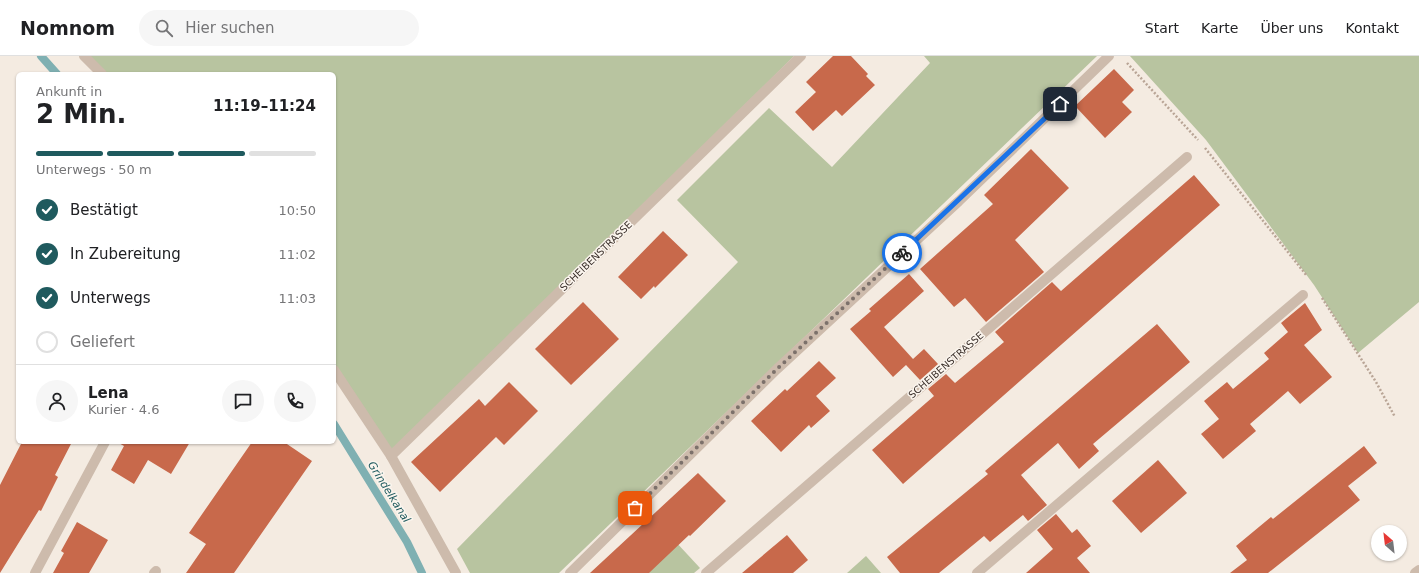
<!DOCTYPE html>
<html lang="de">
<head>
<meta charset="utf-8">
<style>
  :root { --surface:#fff; --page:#f6f6f6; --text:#202124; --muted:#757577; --line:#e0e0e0; --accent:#1f5a5e }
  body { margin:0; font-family:"DejaVu Sans",sans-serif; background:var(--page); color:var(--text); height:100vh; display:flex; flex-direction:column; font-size:15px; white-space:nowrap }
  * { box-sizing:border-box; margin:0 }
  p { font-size:13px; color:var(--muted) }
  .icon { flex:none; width:22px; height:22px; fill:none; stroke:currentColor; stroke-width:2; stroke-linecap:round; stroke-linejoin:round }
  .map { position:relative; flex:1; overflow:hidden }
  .details { position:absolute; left:16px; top:16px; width:320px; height:372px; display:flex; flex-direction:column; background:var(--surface); border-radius:6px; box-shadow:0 1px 3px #0004 }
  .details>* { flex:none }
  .needle { width:26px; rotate:332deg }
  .buttons { position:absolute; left:1371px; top:469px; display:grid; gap:8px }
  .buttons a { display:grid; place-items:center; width:36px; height:36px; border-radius:50%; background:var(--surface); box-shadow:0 1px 3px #0004; font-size:20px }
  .pin { position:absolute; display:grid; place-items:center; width:34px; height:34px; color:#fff; margin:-17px; border-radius:8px; box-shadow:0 2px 6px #0006 }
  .courier { position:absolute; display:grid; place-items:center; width:40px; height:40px; margin:-20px; border:3px solid #1a73e8; border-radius:50%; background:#fff; color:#222; box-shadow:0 1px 5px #0007 }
  .headline em { font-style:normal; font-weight:700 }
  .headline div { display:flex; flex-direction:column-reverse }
  .headline { display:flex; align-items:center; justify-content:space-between; height:68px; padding:0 20px }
  h1 { font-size:26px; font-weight:700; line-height:30px }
  .bar { display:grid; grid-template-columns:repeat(4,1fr); gap:6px 4px; align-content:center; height:48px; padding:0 20px }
  .bar i { height:5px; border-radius:3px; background:var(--line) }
  .bar .active { background:var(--accent) }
  .bar p { grid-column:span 4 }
  .line { display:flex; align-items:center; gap:10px; padding:0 20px; border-top:1px solid var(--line) }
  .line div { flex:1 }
  .round { display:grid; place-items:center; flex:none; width:42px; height:42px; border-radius:21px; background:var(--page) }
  ol { padding:0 20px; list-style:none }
  li { display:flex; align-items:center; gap:12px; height:44px }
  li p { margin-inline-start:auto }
  li .icon { padding:4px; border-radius:50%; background:var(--accent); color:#fff; stroke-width:4 }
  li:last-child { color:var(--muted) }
  li i { width:22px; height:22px; border:2px solid var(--line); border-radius:50% }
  header { display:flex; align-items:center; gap:24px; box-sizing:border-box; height:56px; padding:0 20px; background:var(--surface); border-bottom:1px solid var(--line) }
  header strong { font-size:19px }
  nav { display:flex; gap:22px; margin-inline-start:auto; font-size:14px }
  .search { width:280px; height:36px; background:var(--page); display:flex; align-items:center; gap:10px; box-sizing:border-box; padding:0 14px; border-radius:22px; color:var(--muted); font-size:15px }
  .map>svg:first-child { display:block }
  .green { fill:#b8c4a0 }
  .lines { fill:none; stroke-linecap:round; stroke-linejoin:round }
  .stream { stroke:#7fb0b2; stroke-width:8 }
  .building { fill:#c8694b }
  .path { stroke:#b9a596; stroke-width:2.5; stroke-dasharray:2 2; stroke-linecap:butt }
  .minor { stroke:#cdbbac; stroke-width:10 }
  .done { stroke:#7c716b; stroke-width:4; stroke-dasharray:0 7.2 }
  .route { stroke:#1a73e8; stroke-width:5 }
  .labels { text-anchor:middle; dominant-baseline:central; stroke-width:3; stroke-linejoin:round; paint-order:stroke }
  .street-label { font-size:10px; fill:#3b302b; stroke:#fbf5ee }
  .water-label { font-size:11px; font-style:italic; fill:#1f5a5e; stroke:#fbf5ee }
</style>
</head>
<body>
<header>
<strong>Nomnom</strong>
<div class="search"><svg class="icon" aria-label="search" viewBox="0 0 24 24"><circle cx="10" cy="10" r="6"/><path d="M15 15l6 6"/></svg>Hier suchen</div>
<nav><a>Start</a><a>Karte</a><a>Über uns</a><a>Kontakt</a></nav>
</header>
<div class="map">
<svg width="1419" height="517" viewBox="0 0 1419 517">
  <rect width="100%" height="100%" fill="#f4ebe1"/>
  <g class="green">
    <polygon points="84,0 794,0 391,400 334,314 334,18 102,18"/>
    <polygon points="924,0 1097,0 559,517 470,517 457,493 738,206 677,144 769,52 832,111 930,7"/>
    <polygon points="1130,0 1419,0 1419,246 1358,297 1314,229 1206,84"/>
    <polygon points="662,471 700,512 694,517 649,517"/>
    <polygon points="866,500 881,517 847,517"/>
  </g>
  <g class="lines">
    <g class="stream">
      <polyline points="41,0 57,18"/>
      <polyline points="334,368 407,486 422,517"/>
    </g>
  </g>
  <g class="building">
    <polygon points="833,0 851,0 868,18 866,20 875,29 842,60 836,54 813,75 795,56 816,36 806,26"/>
    <polygon points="1114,13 1134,34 1122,46 1132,56 1105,82 1075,50"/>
    <polygon points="1031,93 1069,132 1015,184 1044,216 986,266 965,242 954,251 920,213 993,148 984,139"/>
    <polygon points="1194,119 1220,149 903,428 872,394 934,340 928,333 946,318 955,327 1004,286 995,276 1052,226 1061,235"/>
    <polygon points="663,175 688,199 655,232 654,230 641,243 618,221"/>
    <polygon points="909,218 924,235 884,271 913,303 924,293 938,308 920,324 906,309 893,321 850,273 871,255 869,253"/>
    <polygon points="583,246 619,283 571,329 535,293"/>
    <polygon points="1305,247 1322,274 1304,289 1332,321 1300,348 1288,335 1250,368 1256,375 1223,403 1201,378 1219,363 1204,345 1227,326 1233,333 1269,303 1264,297 1288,276 1281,267"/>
    <polygon points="1157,268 1190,306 1093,388 1099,395 1079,413 1058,387 1021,419 1047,449 1028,465 1023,459 990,486 984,480 939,517 900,517 887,501 988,418 985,415"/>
    <polygon points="819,305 836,322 816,340 830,355 811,372 809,369 781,396 751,365 785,333 787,335"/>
    <polygon points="509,326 538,355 504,389 496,381 440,436 411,406 479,343 485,350"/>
    <polygon points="22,386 72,386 55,419 58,421 41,455 39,454 0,517 0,429"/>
    <polygon points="117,386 190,386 171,418 148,404 134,428 111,414 124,390"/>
    <polygon points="252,386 284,386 312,405 234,517 186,517 206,488 189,477"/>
    <polygon points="1364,390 1377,407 1348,430 1360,444 1268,517 1230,517 1247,504 1236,490 1271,461 1273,463"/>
    <polygon points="1158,404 1187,437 1141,477 1112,445"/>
    <polygon points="698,417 726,445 690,480 689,479 649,517 590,517"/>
    <polygon points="1056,458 1072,477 1077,473 1091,490 1077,502 1090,517 1026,517 1053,493 1037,474"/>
    <polygon points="77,466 108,484 89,517 53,517 64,497 61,495"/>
    <polygon points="787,479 808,504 793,517 742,517"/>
  </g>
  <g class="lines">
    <g class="path">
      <polyline points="1127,7 1198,84"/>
      <polyline points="1205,92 1307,220"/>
      <polyline points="1322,242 1376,326 1395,361"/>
    </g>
    <g class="minor">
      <polyline points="84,0 102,18"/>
      <polyline points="334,314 391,400 456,517"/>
      <polyline points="391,400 801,0"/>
      <polyline points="35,517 105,386"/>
      <polyline points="154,517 156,515"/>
      <polyline points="570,517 777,313 959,145 1109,0"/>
      <polyline points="706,517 1187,101"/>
      <polyline points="977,517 1303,239"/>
      <polyline points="1415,517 1419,514"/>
    </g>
  </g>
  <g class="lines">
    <polyline class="done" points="635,452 777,313 902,197"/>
    <polyline class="route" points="902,197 1060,48"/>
  </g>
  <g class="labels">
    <g class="street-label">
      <text transform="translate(596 200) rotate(-44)">SCHEIBENSTRASSE</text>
      <text transform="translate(946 309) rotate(-41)">SCHEIBENSTRASSE</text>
    </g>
    <g class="water-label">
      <text transform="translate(389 436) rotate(58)">Grindelkanal</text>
    </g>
  </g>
</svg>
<div class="buttons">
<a><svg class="needle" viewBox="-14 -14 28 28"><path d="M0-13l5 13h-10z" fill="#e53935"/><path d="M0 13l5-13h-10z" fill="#757577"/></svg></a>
</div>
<div class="pin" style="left:635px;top:452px;background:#ea580c"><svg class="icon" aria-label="bag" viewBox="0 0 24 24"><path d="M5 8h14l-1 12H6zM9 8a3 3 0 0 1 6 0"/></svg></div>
<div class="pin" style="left:1060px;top:48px;background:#1f2937"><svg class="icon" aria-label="home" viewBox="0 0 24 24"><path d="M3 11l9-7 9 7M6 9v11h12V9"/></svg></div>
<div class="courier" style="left:902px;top:197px"><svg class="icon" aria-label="bike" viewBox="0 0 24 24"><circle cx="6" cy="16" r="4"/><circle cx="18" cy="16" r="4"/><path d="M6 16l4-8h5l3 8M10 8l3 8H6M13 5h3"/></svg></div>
<section class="details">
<div class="headline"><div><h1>2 Min.</h1><p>Ankunft in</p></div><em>11:19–11:24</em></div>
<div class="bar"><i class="active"></i><i class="active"></i><i class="active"></i><i></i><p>Unterwegs · 50 m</p></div>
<ol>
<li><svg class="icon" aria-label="check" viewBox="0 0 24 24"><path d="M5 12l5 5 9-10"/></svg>Bestätigt<p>10:50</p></li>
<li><svg class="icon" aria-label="check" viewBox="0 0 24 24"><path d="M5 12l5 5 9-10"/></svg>In Zubereitung<p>11:02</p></li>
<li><svg class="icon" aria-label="check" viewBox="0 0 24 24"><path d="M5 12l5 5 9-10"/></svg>Unterwegs<p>11:03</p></li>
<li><i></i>Geliefert</li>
</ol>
<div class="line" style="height:72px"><a class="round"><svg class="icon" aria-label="person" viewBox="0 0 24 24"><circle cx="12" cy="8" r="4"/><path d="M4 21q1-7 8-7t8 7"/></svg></a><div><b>Lena</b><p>Kurier · 4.6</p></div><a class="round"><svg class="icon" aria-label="chat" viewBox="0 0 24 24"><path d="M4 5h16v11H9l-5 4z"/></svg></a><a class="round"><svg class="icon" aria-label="phone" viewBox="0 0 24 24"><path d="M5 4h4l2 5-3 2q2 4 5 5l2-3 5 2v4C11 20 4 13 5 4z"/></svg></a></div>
</section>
</div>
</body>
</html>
